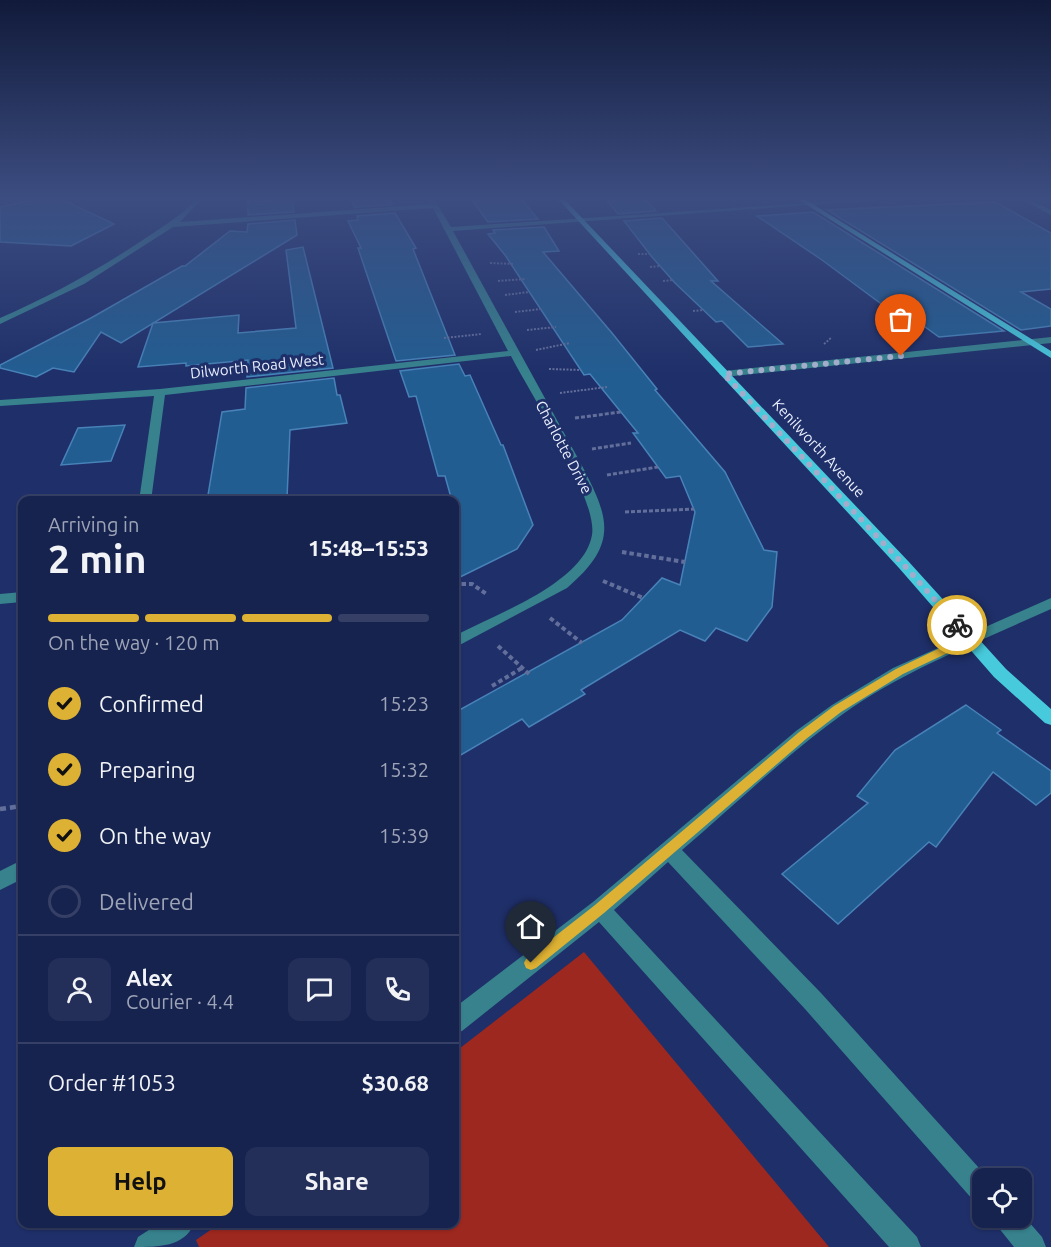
<!DOCTYPE html>
<html lang="en">
<head>
<meta charset="utf-8">
<style>
  :root { --surface:#17234f; --page:#242f59; --text:#f1f3f6; --muted:#9ea4b7; --line:#364066; --accent:#ddb133 }
  body { margin:0; font-family:Ubuntu,sans-serif; background:var(--page); color:var(--text); height:100vh; display:flex; flex-direction:column; font-size:22px; white-space:nowrap }
  * { box-sizing:border-box; margin:0 }
  p { font-size:20px; color:var(--muted) }
  .icon { flex:none; width:33px; height:33px; fill:none; stroke:currentColor; stroke-width:2; stroke-linecap:round; stroke-linejoin:round }
  .map { position:relative; flex:1; overflow:hidden }
  .sheet { position:absolute; left:18px; top:496px; width:441px; height:732px; display:flex; flex-direction:column; background:var(--surface); border-radius:12px; box-shadow:0 2px 4px #0004,0 0 0 2px var(--line) }
  .sheet>* { flex:none }
  .fabs { position:absolute; left:972px; top:1168px; display:grid; gap:12px }
  .fabs a { display:grid; place-items:center; width:60px; height:60px; border-radius:12px; background:var(--surface); box-shadow:0 2px 4px #0004,0 0 0 2px var(--line); font-size:30px }
  .pin { position:absolute; display:grid; place-items:center; width:51px; height:51px; color:#fff; margin:-62px -26px; border-radius:50% 50% 50% 0; rotate:-45deg; box-shadow:0 0 6px #0007 }
  .pin .icon { rotate:45deg }
  .courier { position:absolute; display:grid; place-items:center; width:60px; height:60px; margin:-30px; border:4px solid #ddb133; border-radius:50%; background:#fff; color:#222; box-shadow:0 2px 8px #0007 }
  .overview em { font-style:normal; font-weight:700 }
  .overview div { display:flex; flex-direction:column-reverse }
  .overview { display:flex; align-items:center; justify-content:space-between; height:102px; padding:0 30px }
  h1 { font-size:39px; font-weight:700; line-height:45px }
  .bar { display:grid; grid-template-columns:repeat(4,1fr); gap:9px 6px; align-content:center; height:72px; padding:0 30px }
  .bar i { height:8px; border-radius:4px; background:var(--line) }
  .bar .active { background:var(--accent) }
  .bar p { grid-column:span 4 }
  .line { display:flex; align-items:center; gap:15px; padding:0 30px; border-top:2px solid var(--line) }
  .line div { flex:1 }
  .round { display:grid; place-items:center; flex:none; width:63px; height:63px; border-radius:12px; background:var(--page) }
  ol { padding:0 30px; list-style:none }
  li { display:flex; align-items:center; gap:18px; height:66px }
  li p { margin-inline-start:auto }
  li .icon { padding:6px; border-radius:50%; background:var(--accent); color:#111; stroke-width:4 }
  li:last-child { color:var(--muted) }
  li i { width:33px; height:33px; border:3px solid var(--line); border-radius:50% }
  .cta { display:flex; gap:12px; margin-top:auto; padding:12px 30px }
  .cta a { flex:1; height:69px; border-radius:12px; background:var(--accent); color:#111; font-size:24px; font-weight:700; line-height:69px; text-align:center }
  .cta a+a { background:var(--page); color:var(--text) }
  .map>svg:first-child { display:block }
  .green { fill:#9d2820 }
  .building { fill:#225d91; stroke:#4882b8; stroke-width:1.5 }
  .lines { fill:none; stroke-linecap:round; stroke-linejoin:round }
  .path-far3 { stroke:#636f9b; stroke-width:2; stroke-dasharray:2 1.5; stroke-linecap:butt }
  .path-far2 { stroke:#636f9b; stroke-width:3; stroke-dasharray:4 2; stroke-linecap:butt }
  .path-far1 { stroke:#636f9b; stroke-width:4; stroke-dasharray:4.5 3; stroke-linecap:butt }
  .path { stroke:#636f9b; stroke-width:4.5; stroke-dasharray:6 4; stroke-linecap:butt }
  .minor { fill:#37828d; fill-rule:evenodd }
  .major { fill:#47cadc; fill-rule:evenodd }
  .route { fill:#ddb133 }
  .done { stroke:#a3acca; stroke-width:6; stroke-dasharray:0 10.8 }
  .labels { text-anchor:middle; dominant-baseline:central; stroke-width:6; stroke-linejoin:round; paint-order:stroke }
  .far-street-label { font-size:15px; fill:#eaeffe; stroke:#1f2f69 }
</style>
</head>
<body>
<div class="map">
<svg width="1051" height="1247" viewBox="0 0 1051 1247">
  <rect width="100%" height="100%" fill="#1f2f69"/>
  <polygon class="green" points="584,952 829,1247 199,1247 196,1240 219,1224 454,1224 455,1052"/>
  <g class="building">
    <polygon points="33,200 63,200 114,224 71,246 0,242 0,207"/>
    <polygon points="292,200 294,212 248,215 248,201"/>
    <polygon points="352,200 390,200 392,205 354,207"/>
    <polygon points="472,200 522,200 538,219 488,222"/>
    <polygon points="607,200 646,200 656,211 618,214"/>
    <polygon points="995,202 1051,233 1051,289 1021,292 1051,309 1051,326 1021,330 827,210"/>
    <polygon points="813,212 1004,331 939,337 914,319 903,320 822,260 757,216"/>
    <polygon points="395,213 416,248 413,249 455,355 396,361 358,248 361,248 348,221 358,220 357,216"/>
    <polygon points="662,218 718,281 711,281 783,344 748,347 722,321 716,322 675,283 652,257 624,221"/>
    <polygon points="295,220 297,235 121,343 101,332 74,372 53,368 36,377 0,368 0,365 91,318 182,266 185,266 230,231 247,232 248,224"/>
    <polygon points="544,227 559,251 543,252 612,333 657,389 655,390 725,472 764,550 777,552 772,607 747,641 716,628 705,641 680,630 581,690 585,694 529,727 522,719 454,759 454,713 622,620 662,578 680,585 695,512 680,476 666,478 633,433 638,433 590,374 584,375 505,255 488,234 495,233 493,230"/>
    <polygon points="303,247 333,368 247,377 248,360 186,366 186,363 138,367 153,323 239,315 238,333 296,328 286,250"/>
    <polygon points="459,364 465,376 470,375 501,445 503,445 533,525 517,549 454,580 454,501 452,501 445,476 438,476 416,396 409,397 400,371"/>
    <polygon points="334,378 337,395 340,395 347,423 290,430 287,498 207,501 222,412 245,409 246,388"/>
    <polygon points="125,425 111,461 61,465 78,428"/>
    <polygon points="966,705 1001,730 997,733 1051,771 1051,793 1036,805 993,772 936,847 929,842 838,924 782,874 868,803 857,796 895,750"/>
  </g>
  <g class="lines">
    <g class="path-far3">
      <polyline points="638,254 649,254"/>
      <polyline points="490,263 513,264"/>
      <polyline points="650,267 660,266"/>
      <polyline points="498,281 525,279"/>
      <polyline points="663,281 673,280"/>
      <polyline points="505,295 529,292"/>
      <polyline points="693,311 704,310"/>
      <polyline points="515,312 541,309"/>
      <polyline points="527,330 556,327"/>
      <polyline points="444,338 482,334"/>
      <polyline points="824,344 832,337"/>
      <polyline points="536,350 570,343"/>
      <polyline points="549,369 581,370"/>
      <polyline points="560,393 607,387"/>
    </g>
    <g class="path-far2">
      <polyline points="575,418 621,412"/>
      <polyline points="592,449 631,443"/>
      <polyline points="607,475 658,467"/>
      <polyline points="625,512 694,509"/>
    </g>
    <g class="path-far1">
      <polyline points="622,552 685,562"/>
      <polyline points="603,581 643,598"/>
      <polyline points="454,584 472,584 488,595"/>
      <polyline points="550,618 582,643"/>
      <polyline points="498,646 529,674"/>
      <polyline points="492,686 522,668"/>
    </g>
    <polyline class="path" points="0,809 22,806"/>
    <g class="minor">
      <path d="M195 200H201L180 222 431 204 429 200H435L451 227 853 200H879L453 231 580 462C609 517 620 543 567 588L454 648V636C485 620 525 604 552 585 569 573 588 557 592 535 598 499 530 393 511 356L165 395 151 501H139L154 396 0 406V400L160 389 508 351 433 208 173 227 84 284 0 324V318C60 292 115 260 168 223 178 216 187 210 195 200Z"/>
      <polygon points="1023,200 1030,200 1051,210 1051,215"/>
      <polygon points="1051,337 1051,343 724,377 719,374 724,371"/>
      <polygon points="22,592 22,602 0,604 0,594"/>
      <path d="M1051 598V609C981 641 906 669 843 714 786 755 735 805 682 850L821 993 989 1179H982V1204L973 1200 805 1009 668 862 614 910 917 1237 921 1247H889L599 922 462 1031 454 1034V1008L593 902 796 731 832 705 893 668Z"/>
      <polygon points="22,860 22,879 0,890 0,871"/>
      <polygon points="1022,1214 1042,1237 1046,1247 1014,1247 998,1227 994,1218 1022,1218"/>
      <path d="M158 1224H194C184 1247 158 1247 134 1247L138 1237Z"/>
    </g>
    <g class="major">
      <polygon points="559,200 565,200 909,562 1006,669 1051,709 1051,725 1045,723 994,677 899,568"/>
      <polygon points="799,200 806,200 1051,351 1051,358"/>
    </g>
  </g>
  <linearGradient id="sky" x2="0" y2="1"><stop stop-color="#111a3a"/><stop offset="0.53" stop-color="#3c4d81"/><stop offset="1" stop-color="#3c4d81" stop-opacity="0"/></linearGradient>
  <rect width="1051" height="374" fill="url(#sky)"/>
  <polygon class="route" points="957,622 973,636 973,641 903,674 841,712 806,739 604,913 536,968 531,970 526,968 524,963 526,959 595,905 798,733 834,706 896,669 963,637 953,625"/>
  <g class="lines">
    <polyline class="done" points="901,356 724,374 904,565 957,625"/>
  </g>
  <g class="labels">
    <g class="far-street-label">
      <text transform="translate(257 366) rotate(-6)">Dilworth Road West</text>
      <text transform="translate(564 447) rotate(62)">Charlotte Drive</text>
      <text transform="translate(819 448) rotate(47)">Kenilworth Avenue</text>
    </g>
  </g>
</svg>
<div class="fabs">
<a><svg class="icon" aria-label="locate" viewBox="0 0 24 24"><circle cx="12" cy="12" r="6"/><path d="M12 2v4M12 18v4M2 12h4M18 12h4"/></svg></a>
</div>
<div class="pin" style="left:901px;top:356px;background:#ea580c"><svg class="icon" aria-label="bag" viewBox="0 0 24 24"><path d="M5 8h14l-1 12H6zM9 8a3 3 0 0 1 6 0"/></svg></div>
<div class="pin" style="left:531px;top:963px;background:#1f2937"><svg class="icon" aria-label="home" viewBox="0 0 24 24"><path d="M3 11l9-7 9 7M6 9v11h12V9"/></svg></div>
<div class="courier" style="left:957px;top:625px"><svg class="icon" aria-label="bike" viewBox="0 0 24 24"><circle cx="6" cy="16" r="4"/><circle cx="18" cy="16" r="4"/><path d="M6 16l4-8h5l3 8M10 8l3 8H6M13 5h3"/></svg></div>
<section class="sheet">
<div class="overview"><div><h1>2 min</h1><p>Arriving in</p></div><em>15:48–15:53</em></div>
<div class="bar"><i class="active"></i><i class="active"></i><i class="active"></i><i></i><p>On the way · 120 m</p></div>
<ol>
<li><svg class="icon" aria-label="check" viewBox="0 0 24 24"><path d="M5 12l5 5 9-10"/></svg>Confirmed<p>15:23</p></li>
<li><svg class="icon" aria-label="check" viewBox="0 0 24 24"><path d="M5 12l5 5 9-10"/></svg>Preparing<p>15:32</p></li>
<li><svg class="icon" aria-label="check" viewBox="0 0 24 24"><path d="M5 12l5 5 9-10"/></svg>On the way<p>15:39</p></li>
<li><i></i>Delivered</li>
</ol>
<div class="line" style="height:108px"><a class="round"><svg class="icon" aria-label="person" viewBox="0 0 24 24"><circle cx="12" cy="8" r="4"/><path d="M4 21q1-7 8-7t8 7"/></svg></a><div><b>Alex</b><p>Courier · 4.4</p></div><a class="round"><svg class="icon" aria-label="chat" viewBox="0 0 24 24"><path d="M4 5h16v11H9l-5 4z"/></svg></a><a class="round"><svg class="icon" aria-label="phone" viewBox="0 0 24 24"><path d="M5 4h4l2 5-3 2q2 4 5 5l2-3 5 2v4C11 20 4 13 5 4z"/></svg></a></div>
<div class="line" style="height:78px"><div>Order #1053</div><b>$30.68</b></div>
<div class="cta"><a>Help</a><a>Share</a></div>
</section>
</div>
</body>
</html>
